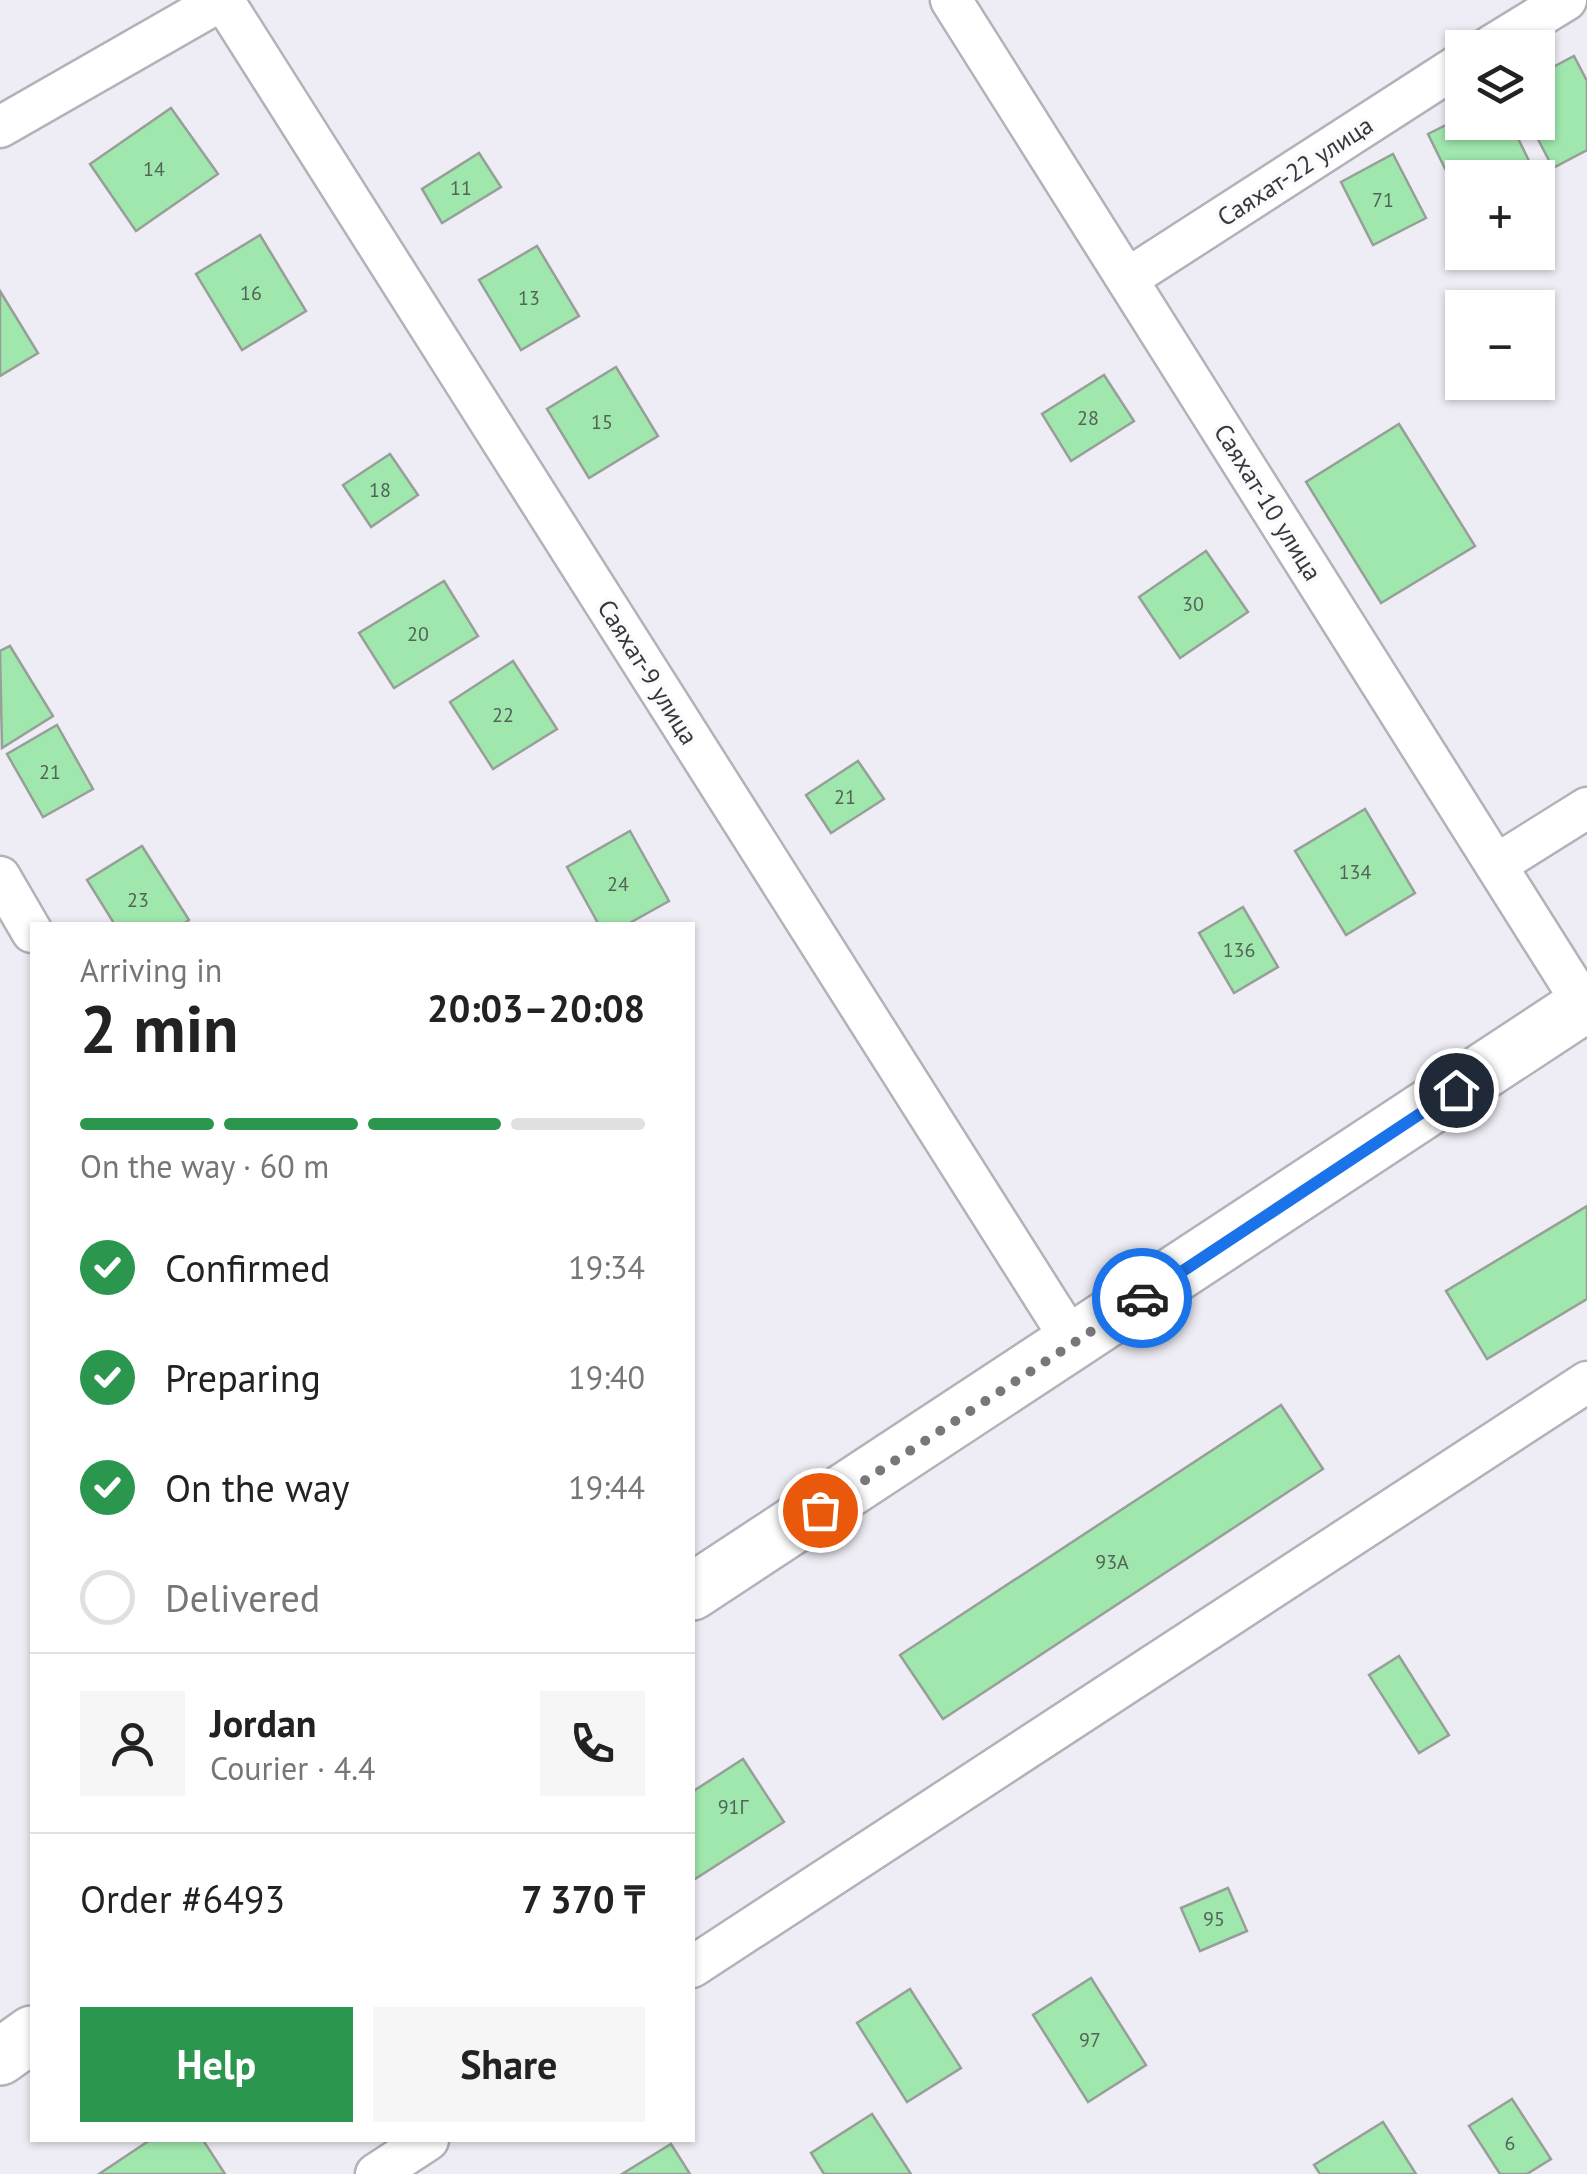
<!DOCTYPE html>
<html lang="en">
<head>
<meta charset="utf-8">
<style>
  :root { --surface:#fff; --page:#f6f6f6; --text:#222; --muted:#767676; --line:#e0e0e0; --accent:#2b964e }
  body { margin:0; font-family:"PT Sans",sans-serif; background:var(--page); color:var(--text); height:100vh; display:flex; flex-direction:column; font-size:38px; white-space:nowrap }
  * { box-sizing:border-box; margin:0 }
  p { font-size:32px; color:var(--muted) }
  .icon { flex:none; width:55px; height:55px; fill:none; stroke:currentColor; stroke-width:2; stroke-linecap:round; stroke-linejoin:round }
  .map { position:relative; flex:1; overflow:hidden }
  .panel { position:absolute; left:30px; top:922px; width:665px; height:1220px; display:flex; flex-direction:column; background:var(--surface); border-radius:0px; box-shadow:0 2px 8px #0004 }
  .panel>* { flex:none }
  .buttons { position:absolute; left:1445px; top:30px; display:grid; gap:20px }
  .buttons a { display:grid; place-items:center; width:110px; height:110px; border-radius:0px; background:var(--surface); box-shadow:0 2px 8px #0004; font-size:50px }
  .pin { position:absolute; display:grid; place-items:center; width:85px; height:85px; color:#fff; margin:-42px; border:5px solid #fff; border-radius:50%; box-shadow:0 2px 10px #0007 }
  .courier { position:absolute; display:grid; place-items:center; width:100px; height:100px; margin:-50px; border:8px solid #1a73e8; border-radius:50%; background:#fff; color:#222; box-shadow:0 2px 12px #0007 }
  .overview em { font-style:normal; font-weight:600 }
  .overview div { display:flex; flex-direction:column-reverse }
  .overview { display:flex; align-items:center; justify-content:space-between; height:170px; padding:0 50px }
  h1 { font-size:65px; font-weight:600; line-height:75px }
  .bar { display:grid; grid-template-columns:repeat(4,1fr); gap:15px 10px; align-content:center; height:120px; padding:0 50px }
  .bar i { height:12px; border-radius:8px; background:var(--line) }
  .bar .on { background:var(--accent) }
  .bar p { grid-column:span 4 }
  .line { display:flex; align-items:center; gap:25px; padding:0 50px; border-top:2px solid var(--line) }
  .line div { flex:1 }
  .round { display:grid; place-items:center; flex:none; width:105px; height:105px; border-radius:0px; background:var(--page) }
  ol { padding:0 50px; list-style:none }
  li { display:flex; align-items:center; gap:30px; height:110px }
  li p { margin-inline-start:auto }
  li .icon { padding:10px; border-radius:50%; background:var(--accent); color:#fff; stroke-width:4 }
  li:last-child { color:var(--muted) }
  li i { width:55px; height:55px; border:5px solid var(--line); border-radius:50% }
  .cta { display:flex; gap:20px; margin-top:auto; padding:20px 50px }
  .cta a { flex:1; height:115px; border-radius:0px; background:var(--accent); color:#fff; font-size:40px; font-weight:600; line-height:115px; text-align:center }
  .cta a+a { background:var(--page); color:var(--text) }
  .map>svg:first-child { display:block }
  .building { fill:#9fe7ad; stroke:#989f99; stroke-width:2.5 }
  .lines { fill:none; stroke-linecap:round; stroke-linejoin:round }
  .street-casing { stroke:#b3b1b9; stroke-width:45 }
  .primary-casing { stroke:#b3b1b9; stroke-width:60 }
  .street { stroke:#fff; stroke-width:40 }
  .primary { stroke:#fff; stroke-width:55 }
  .done { stroke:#78777c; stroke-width:10; stroke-dasharray:0 18 }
  .route { stroke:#1a73e8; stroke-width:12 }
  .labels { text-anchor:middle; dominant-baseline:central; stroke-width:8; stroke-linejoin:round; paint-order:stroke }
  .number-label { font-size:20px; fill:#526358 }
  .street-label { font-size:25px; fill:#38373b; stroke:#fbfbfe }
</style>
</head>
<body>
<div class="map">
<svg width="1587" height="2174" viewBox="0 0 1587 2174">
  <rect width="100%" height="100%" fill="#eeedf5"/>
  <g class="building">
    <polygon points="1574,56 1587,81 1587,150 1553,168 1529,122 1538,122 1538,75"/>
    <polygon points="171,108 218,174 136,231 90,164"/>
    <polygon points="1462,117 1462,122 1510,122 1533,169 1514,178 1462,178 1462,203 1428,134"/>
    <polygon points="479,153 501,187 442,223 422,189"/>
    <polygon points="1393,154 1426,218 1373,245 1341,182"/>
    <polygon points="260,235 306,311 242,350 196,274"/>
    <polygon points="537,246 579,316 521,350 479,280"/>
    <polygon points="0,291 38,353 0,376"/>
    <polygon points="616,367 658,436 589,478 547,409"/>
    <polygon points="1104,375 1134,421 1071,461 1042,414"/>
    <polygon points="1399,424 1475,546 1381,603 1306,482"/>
    <polygon points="390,454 418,495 371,527 343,485"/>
    <polygon points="1206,551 1248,612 1180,658 1139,597"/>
    <polygon points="444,581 478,636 394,688 359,633"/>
    <polygon points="10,646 53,716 2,748 0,651"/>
    <polygon points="513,661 557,729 493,769 450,702"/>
    <polygon points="57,725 93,789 43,817 7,754"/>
    <polygon points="858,761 884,799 831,833 806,795"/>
    <polygon points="1365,809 1415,893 1346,935 1295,851"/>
    <polygon points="630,831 669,901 626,925 599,925 567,867"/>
    <polygon points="142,846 189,920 182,925 115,925 87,880"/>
    <polygon points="1243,907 1278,967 1234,993 1199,933"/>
    <polygon points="1587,1206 1587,1299 1487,1359 1446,1291"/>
    <polygon points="1281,1405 1323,1469 943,1719 900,1655"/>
    <polygon points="1399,1656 1449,1735 1419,1753 1369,1675"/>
    <polygon points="743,1759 784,1822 692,1881 692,1792"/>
    <polygon points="1228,1888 1247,1931 1200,1951 1181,1908"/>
    <polygon points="1091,1978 1146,2065 1088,2102 1033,2015"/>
    <polygon points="910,1989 961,2068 907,2102 857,2023"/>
    <polygon points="1512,2099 1551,2159 1527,2174 1500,2174 1469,2126"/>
    <polygon points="872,2114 911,2174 824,2174 811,2153"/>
    <polygon points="1383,2122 1416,2174 1320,2174 1314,2165"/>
    <polygon points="150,2140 203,2140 225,2174 99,2174"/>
    <polygon points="671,2144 690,2174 622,2174"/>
  </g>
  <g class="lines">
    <g class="street-casing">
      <g id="street">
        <polyline points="223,0 1074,1344"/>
        <polyline points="951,0 1584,1005"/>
        <polyline points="1488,48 1566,0"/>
        <polyline points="0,127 222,0"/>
        <polyline points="1127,279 1462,63"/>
        <polyline points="1496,865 1587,808"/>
        <polyline points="0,877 32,932"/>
        <polyline points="692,1967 1587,1382"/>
        <polyline points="376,2174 428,2140"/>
      </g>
    </g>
    <g class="primary-casing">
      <g id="primary">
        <polyline points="692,1592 1587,1003"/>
        <polyline points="0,2057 32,2034"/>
      </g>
    </g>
    <use href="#street" class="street"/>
    <use href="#primary" class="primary"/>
  </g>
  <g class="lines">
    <polyline class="done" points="820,1510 1142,1298"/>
    <polyline class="route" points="1142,1298 1456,1090"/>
  </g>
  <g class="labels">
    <g class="number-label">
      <text x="154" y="169">14</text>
      <text x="461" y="188">11</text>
      <text x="1383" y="200">71</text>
      <text x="251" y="293">16</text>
      <text x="529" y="298">13</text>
      <text x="1088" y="418">28</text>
      <text x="602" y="422">15</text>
      <text x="380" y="490">18</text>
      <text x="1193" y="604">30</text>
      <text x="418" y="634">20</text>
      <text x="503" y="715">22</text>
      <text x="50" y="772">21</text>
      <text x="845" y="797">21</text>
      <text x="1355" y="872">134</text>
      <text x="618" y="884">24</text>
      <text x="138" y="900">23</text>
      <text x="1239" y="950">136</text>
      <text x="1112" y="1562">93А</text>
      <text x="733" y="1807">91Г</text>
      <text x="1214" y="1919">95</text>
      <text x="1090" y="2040">97</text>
      <text x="1510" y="2143">6</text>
    </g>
    <g class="street-label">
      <text transform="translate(1295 171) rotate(-33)">Саяхат-22 улица</text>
      <text transform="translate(1268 502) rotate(58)">Саяхат-10 улица</text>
      <text transform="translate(648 672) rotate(58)">Саяхат-9 улица</text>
    </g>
  </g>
</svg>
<div class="buttons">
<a><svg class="icon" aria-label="layers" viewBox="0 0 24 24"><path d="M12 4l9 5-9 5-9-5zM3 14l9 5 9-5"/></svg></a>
<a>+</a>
<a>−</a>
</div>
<div class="pin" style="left:820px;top:1510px;background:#ea580c"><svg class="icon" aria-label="bag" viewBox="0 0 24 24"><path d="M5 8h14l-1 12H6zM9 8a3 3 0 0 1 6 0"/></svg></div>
<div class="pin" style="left:1456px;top:1090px;background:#1f2937"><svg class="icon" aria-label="home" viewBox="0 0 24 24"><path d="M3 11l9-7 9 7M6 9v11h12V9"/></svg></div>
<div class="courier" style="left:1142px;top:1298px"><svg class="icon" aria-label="car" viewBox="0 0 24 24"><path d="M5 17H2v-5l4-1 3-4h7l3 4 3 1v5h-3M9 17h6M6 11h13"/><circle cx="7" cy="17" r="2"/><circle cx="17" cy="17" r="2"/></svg></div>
<section class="panel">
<div class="overview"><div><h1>2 min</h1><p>Arriving in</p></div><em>20:03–20:08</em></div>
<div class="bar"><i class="on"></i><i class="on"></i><i class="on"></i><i></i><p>On the way · 60 m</p></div>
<ol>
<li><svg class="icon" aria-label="check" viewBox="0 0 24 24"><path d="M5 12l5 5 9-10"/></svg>Confirmed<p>19:34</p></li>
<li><svg class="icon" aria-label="check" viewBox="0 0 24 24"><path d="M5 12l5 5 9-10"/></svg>Preparing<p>19:40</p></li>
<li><svg class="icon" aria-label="check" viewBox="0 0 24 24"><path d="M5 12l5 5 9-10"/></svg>On the way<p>19:44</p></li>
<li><i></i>Delivered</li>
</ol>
<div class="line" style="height:180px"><a class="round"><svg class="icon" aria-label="person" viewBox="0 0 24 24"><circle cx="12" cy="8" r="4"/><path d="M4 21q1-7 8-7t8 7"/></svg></a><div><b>Jordan</b><p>Courier · 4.4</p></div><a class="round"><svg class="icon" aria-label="phone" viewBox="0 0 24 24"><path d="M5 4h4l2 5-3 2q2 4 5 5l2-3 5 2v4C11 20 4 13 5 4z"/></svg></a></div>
<div class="line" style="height:130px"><div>Order #6493</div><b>7 370 ₸</b></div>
<div class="cta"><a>Help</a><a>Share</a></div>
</section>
</div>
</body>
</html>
